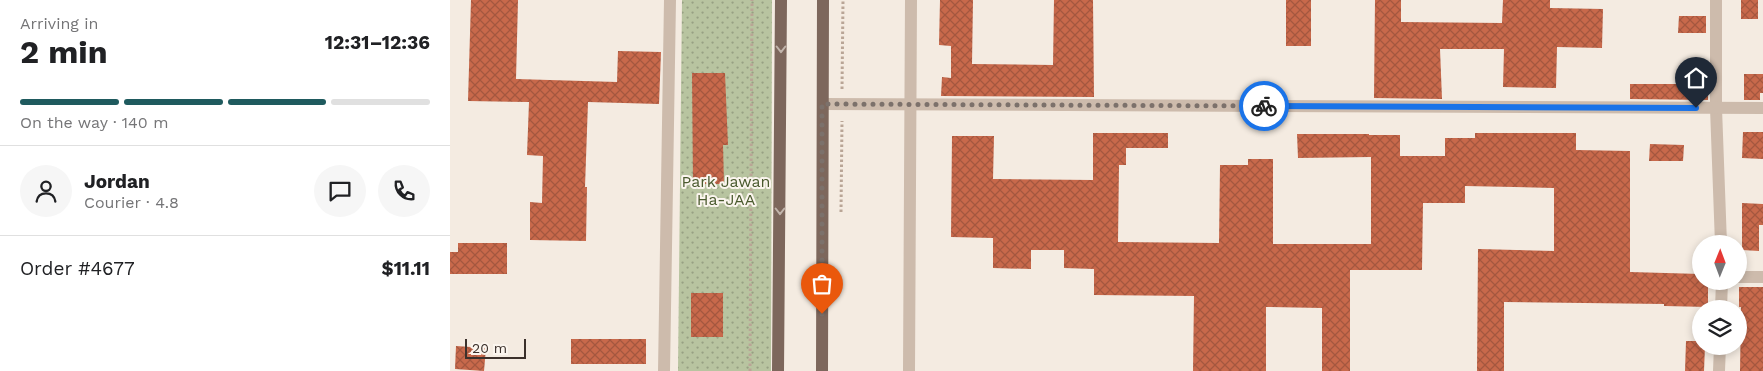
<!DOCTYPE html>
<html lang="en">
<head>
<meta charset="utf-8">
<style>
  :root { --surface:#fff; --page:#f6f6f6; --text:#202124; --muted:#757577; --line:#e0e0e0; --accent:#1f5a5e }
  body { margin:0; font-family:"Work Sans",sans-serif; background:var(--page); color:var(--text); height:100vh; display:flex; flex-direction:column; font-size:19px; white-space:nowrap }
  * { box-sizing:border-box; margin:0 }
  p { font-size:16px; color:var(--muted) }
  .icon { flex:none; width:28px; height:28px; fill:none; stroke:currentColor; stroke-width:2; stroke-linecap:round; stroke-linejoin:round }
  .map { position:relative; flex:1; overflow:hidden }
  .drawer { display:flex; flex-direction:column; background:var(--surface); width:450px }
  .drawer>* { flex:none }
  .needle { width:32px; rotate:1deg }
  .fabs { position:absolute; left:1242px; top:235px; display:grid; gap:10px }
  .fabs a { display:grid; place-items:center; width:55px; height:55px; border-radius:50%; background:var(--surface); box-shadow:0 2px 8px #0003; font-size:25px }
  .scale { position:absolute; left:15px; bottom:12px; width:61px; box-sizing:border-box; padding-left:5px; border:2px solid #3b302b; border-top:0; font-size:14px; line-height:18px; white-space:nowrap; color:#3b302b; -webkit-text-stroke:4px #fbf5ee; paint-order:stroke }
  .pin { position:absolute; display:grid; place-items:center; width:42px; height:42px; color:#fff; margin:-51px -21px; border-radius:50% 50% 50% 0; rotate:-45deg; box-shadow:0 0 5px #0007 }
  .pin .icon { rotate:45deg }
  .courier { position:absolute; display:grid; place-items:center; width:50px; height:50px; margin:-25px; border:4px solid #1a73e8; border-radius:50%; background:#fff; color:#222; box-shadow:0 1px 6px #0007 }
  .head em { font-style:normal; font-weight:700 }
  .head div { display:flex; flex-direction:column-reverse }
  .head { display:flex; align-items:center; justify-content:space-between; height:85px; padding:0 20px }
  h1 { font-size:32px; font-weight:700; line-height:38px }
  .bar { display:grid; grid-template-columns:repeat(4,1fr); gap:8px 5px; align-content:center; height:60px; padding:0 20px }
  .bar i { height:6px; border-radius:4px; background:var(--line) }
  .bar .current { background:var(--accent) }
  .bar p { grid-column:span 4 }
  .line { display:flex; align-items:center; gap:12px; padding:0 20px; border-top:1px solid var(--line) }
  .line div { flex:1 }
  .round { display:grid; place-items:center; flex:none; width:52px; height:52px; border-radius:26px; background:var(--page) }
  main { display:flex; flex:1; min-height:0 }
  .map>svg:first-child { display:block }
  .park { fill:url(#park-dots) }
  .building { fill:url(#building-cross-hatch) }
  .lines { fill:none; stroke-linecap:round; stroke-linejoin:round }
  .path { stroke:#b9a596; stroke-width:3; stroke-dasharray:2.5 2.5; stroke-linecap:butt }
  .street { stroke:#cdbbac; stroke-width:12 }
  .primary { stroke:#7d675c; stroke-width:12 }
  .oneway { stroke:#c2b5ac }
  .done { stroke:#7c716b; stroke-width:5; stroke-dasharray:0 9 }
  .route { stroke:#1a73e8; stroke-width:6 }
  .labels { text-anchor:middle; dominant-baseline:central; stroke-width:4; stroke-linejoin:round; paint-order:stroke }
  .park-label { font-size:16px; fill:#4a5a2e; stroke:#fbf5ee }
</style>
</head>
<body>
<main>
<section class="drawer">
<div class="head"><div><h1>2 min</h1><p>Arriving in</p></div><em>12:31–12:36</em></div>
<div class="bar"><i class="current"></i><i class="current"></i><i class="current"></i><i></i><p>On the way · 140 m</p></div>
<div class="line" style="height:90px"><a class="round"><svg class="icon" aria-label="person" viewBox="0 0 24 24"><circle cx="12" cy="8" r="4"/><path d="M4 21q1-7 8-7t8 7"/></svg></a><div><b>Jordan</b><p>Courier · 4.8</p></div><a class="round"><svg class="icon" aria-label="chat" viewBox="0 0 24 24"><path d="M4 5h16v11H9l-5 4z"/></svg></a><a class="round"><svg class="icon" aria-label="phone" viewBox="0 0 24 24"><path d="M5 4h4l2 5-3 2q2 4 5 5l2-3 5 2v4C11 20 4 13 5 4z"/></svg></a></div>
<div class="line" style="height:65px"><div>Order #4677</div><b>$11.11</b></div>
</section>
<div class="map">
<svg width="1313" height="371" viewBox="0 0 1313 371">
  <defs>
    <pattern id="park-dots" width="8" height="8" patternUnits="userSpaceOnUse" patternTransform="scale(1.25)"><rect width="8" height="8" fill="#b8c4a0"/><path d="M2 2h.1M6 6h.1" fill="none" stroke="#97a083" stroke-width="1.8" stroke-linecap="round"/></pattern>
    <pattern id="building-cross-hatch" width="8" height="8" patternUnits="userSpaceOnUse" patternTransform="scale(1.25)"><rect width="8" height="8" fill="#c8694b"/><path d="M0 0l8 8M0 8l8-8" fill="none" stroke="#a4573f"/></pattern>
  </defs>
  <rect width="100%" height="100%" fill="#f4ebe1"/>
  <polygon class="park" points="232,0 322,0 321,371 228,371"/>
  <g class="building">
    <polygon points="21,0 68,0 66,79 167,82 168,51 211,52 209,104 138,102 135,187 137,187 136,241 80,240 80,202 92,203 93,156 77,155 79,102 18,101"/>
    <polygon points="490,0 523,0 522,64 603,65 604,0 643,0 644,97 491,96 492,77 501,78 501,46 489,45"/>
    <rect x="836" y="0" width="25" height="46"/>
    <polygon points="925,0 951,0 951,22 1052,23 1053,0 1100,0 1100,8 1153,9 1152,48 1107,47 1106,88 1053,87 1054,49 990,49 992,99 924,98"/>
    <rect x="1291" y="0" width="17" height="19"/>
    <polygon points="1229,16 1256,16 1256,33 1228,33"/>
    <polygon points="242,73 275,73 278,145 273,145 274,184 243,184"/>
    <polygon points="1294,74 1313,74 1313,93 1310,93 1310,100 1294,100"/>
    <polygon points="1180,84 1258,84 1258,100 1180,99"/>
    <polygon points="1293,132 1313,132 1313,159 1292,158"/>
    <polygon points="643,133 718,133 718,148 676,148 676,165 669,165 668,242 769,243 770,165 798,165 798,159 823,159 823,244 921,244 921,157 848,158 847,134 919,134 919,135 950,135 950,156 995,156 995,138 1025,138 1025,133 1126,133 1126,150 1180,151 1180,272 1251,274 1251,281 1258,281 1258,307 1214,306 1214,304 1054,302 1054,371 1027,371 1028,249 1104,251 1104,188 1015,186 1015,203 973,203 972,270 900,270 900,371 872,371 872,308 816,307 816,371 743,371 744,296 644,295 644,269 614,268 614,250 581,250 581,269 543,268 543,238 501,237 502,136 544,136 543,179 643,180"/>
    <polygon points="1200,144 1234,145 1233,161 1199,161"/>
    <polygon points="1292,203 1313,204 1313,225 1309,225 1309,251 1292,250"/>
    <polygon points="8,243 57,243 57,274 0,274 0,252 8,252"/>
    <polygon points="1289,287 1313,287 1313,371 1290,371 1291,307 1289,307"/>
    <rect x="241" y="293" width="32" height="44"/>
    <rect x="121" y="339" width="75" height="25"/>
    <polygon points="1236,341 1251,341 1251,346 1255,346 1254,371 1235,371"/>
    <polygon points="6,346 36,348 34,371 5,369"/>
  </g>
  <g class="lines">
    <g class="path">
      <polyline points="392,89 393,0"/>
      <polyline points="391,212 392,121"/>
      <polyline points="300,371 302,0"/>
    </g>
    <g class="street">
      <polyline points="1266,0 1266,108 1271,244"/>
      <polyline points="373,104 1313,108"/>
      <polyline points="1289,277 1313,277"/>
      <polyline points="1271,309 1272,281"/>
      <polyline points="214,371 220,0"/>
      <polyline points="459,371 461,0"/>
      <polyline points="1269,371 1270,346"/>
    </g>
    <g class="primary">
      <polyline points="328,371 331,0"/>
      <polyline points="372,371 373,0"/>
    </g>
  </g>
  <defs><path id="oneway-chevron" d="M-2-3.5L2.5 0L-2 3.5" fill="none" stroke-width="1.6" stroke-linecap="round" stroke-linejoin="round" transform="scale(1.25)"/></defs>
  <g class="oneway">
    <use href="#oneway-chevron" transform="translate(331 49) rotate(90)"/>
    <use href="#oneway-chevron" transform="translate(330 211) rotate(90)"/>
  </g>
  <g class="lines">
    <polyline class="done" points="372,314 372,104 814,106"/>
    <polyline class="route" points="814,106 1246,108"/>
  </g>
  <g class="labels">
    <g class="park-label">
      <text x="276" y="181">Park Jawan<tspan x="276" dy="18">Ha-JAA</tspan></text>
    </g>
  </g>
</svg>
<div class="fabs">
<a><svg class="needle" viewBox="-14 -14 28 28"><path d="M0-13l5 13h-10z" fill="#e53935"/><path d="M0 13l5-13h-10z" fill="#757577"/></svg></a>
<a><svg class="icon" aria-label="layers" viewBox="0 0 24 24"><path d="M12 4l9 5-9 5-9-5zM3 14l9 5 9-5"/></svg></a>
</div>
<div class="scale">20 m</div>
<div class="pin" style="left:372px;top:314px;background:#ea580c"><svg class="icon" aria-label="bag" viewBox="0 0 24 24"><path d="M5 8h14l-1 12H6zM9 8a3 3 0 0 1 6 0"/></svg></div>
<div class="pin" style="left:1246px;top:108px;background:#1f2937"><svg class="icon" aria-label="home" viewBox="0 0 24 24"><path d="M3 11l9-7 9 7M6 9v11h12V9"/></svg></div>
<div class="courier" style="left:814px;top:106px"><svg class="icon" aria-label="bike" viewBox="0 0 24 24"><circle cx="6" cy="16" r="4"/><circle cx="18" cy="16" r="4"/><path d="M6 16l4-8h5l3 8M10 8l3 8H6M13 5h3"/></svg></div>
</div>
</main>
</body>
</html>
